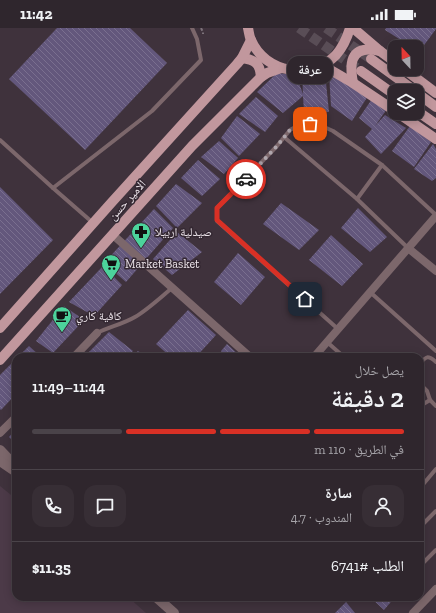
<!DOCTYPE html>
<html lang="ar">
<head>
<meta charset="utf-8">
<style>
  :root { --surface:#2f262d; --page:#372e35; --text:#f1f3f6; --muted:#a7a5aa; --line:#4a4349; --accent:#d93025 }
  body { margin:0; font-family:"Zilla Slab","Noto Naskh Arabic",serif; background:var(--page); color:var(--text); direction:rtl; height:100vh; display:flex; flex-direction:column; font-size:15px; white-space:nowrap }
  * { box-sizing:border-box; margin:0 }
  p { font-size:13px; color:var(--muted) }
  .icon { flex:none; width:22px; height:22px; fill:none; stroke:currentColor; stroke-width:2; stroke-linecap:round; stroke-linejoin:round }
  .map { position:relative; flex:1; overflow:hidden; direction:ltr }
  .side { position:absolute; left:12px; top:325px; width:412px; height:248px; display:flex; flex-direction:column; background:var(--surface); border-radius:12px; box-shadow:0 2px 10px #0003,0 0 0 1px var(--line); direction:rtl }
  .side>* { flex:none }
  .needle { width:26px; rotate:338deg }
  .controls { position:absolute; left:388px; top:12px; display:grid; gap:8px }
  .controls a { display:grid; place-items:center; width:36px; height:36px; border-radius:8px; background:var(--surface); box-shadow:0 2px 10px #0003,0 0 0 1px var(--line); font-size:20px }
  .pin { position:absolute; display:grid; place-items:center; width:34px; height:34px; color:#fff; margin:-17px; border-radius:8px; box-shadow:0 2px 6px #0006 }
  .courier { position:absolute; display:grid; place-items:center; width:40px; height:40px; margin:-20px; border:3px solid #d93025; border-radius:50%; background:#fff; color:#222; box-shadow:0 1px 5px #0007 }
  .bubble { position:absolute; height:28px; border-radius:12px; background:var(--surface); box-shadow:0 2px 10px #0003,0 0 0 1px var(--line); font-size:13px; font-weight:600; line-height:28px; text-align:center; direction:rtl }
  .head em { font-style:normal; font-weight:600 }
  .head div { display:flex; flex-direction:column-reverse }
  .head { display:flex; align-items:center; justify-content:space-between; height:68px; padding:0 20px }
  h1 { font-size:26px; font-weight:600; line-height:30px }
  .bar { display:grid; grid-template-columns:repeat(4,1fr); gap:6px 4px; align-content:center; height:48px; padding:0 20px }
  .bar i { height:5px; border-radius:3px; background:var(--line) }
  .bar .selected { background:var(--accent) }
  .bar p { grid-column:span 4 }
  .line { display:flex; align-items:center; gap:10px; padding:0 20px; border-top:1px solid var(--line) }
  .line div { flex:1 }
  .round { display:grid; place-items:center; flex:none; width:42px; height:42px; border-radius:12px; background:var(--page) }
  .status { display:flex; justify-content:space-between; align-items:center; height:28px; padding:0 20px; background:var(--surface); direction:ltr }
  .status svg { height:11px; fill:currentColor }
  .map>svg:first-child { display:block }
  .built { fill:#4c3a48 }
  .building { fill:url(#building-back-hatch) }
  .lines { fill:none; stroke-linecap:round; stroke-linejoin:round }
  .primary-tunnel { stroke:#594d56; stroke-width:10; stroke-dasharray:10 5; stroke-linecap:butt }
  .path { stroke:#7d727a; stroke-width:2; stroke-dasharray:3 2; stroke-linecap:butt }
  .service { stroke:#7c676b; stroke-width:4 }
  .minor { stroke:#7c676b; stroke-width:8 }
  .tertiary { stroke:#7c676b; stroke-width:10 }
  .primary { stroke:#c1979d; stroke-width:10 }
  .done { stroke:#afa6ad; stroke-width:4; stroke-dasharray:0 7.2 }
  .route { stroke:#d93025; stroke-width:5 }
  .labels { text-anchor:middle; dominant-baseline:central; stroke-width:3; stroke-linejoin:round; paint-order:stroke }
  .street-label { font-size:12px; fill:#ece4ea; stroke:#342832 }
  .poi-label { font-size:12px; fill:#ece4ea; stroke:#342832; text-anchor:start }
</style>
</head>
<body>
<div class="status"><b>11:42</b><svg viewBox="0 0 49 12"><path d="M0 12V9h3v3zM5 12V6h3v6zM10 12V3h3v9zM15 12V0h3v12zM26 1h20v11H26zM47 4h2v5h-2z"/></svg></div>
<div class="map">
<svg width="436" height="585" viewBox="0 0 436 585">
  <defs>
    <pattern id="building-back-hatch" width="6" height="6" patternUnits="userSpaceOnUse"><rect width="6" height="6" fill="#63577c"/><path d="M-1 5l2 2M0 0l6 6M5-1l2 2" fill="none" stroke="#7a6f8f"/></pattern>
  </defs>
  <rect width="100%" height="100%" fill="#3f323c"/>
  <polygon class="built" points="0,458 16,471 16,569 128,569 146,585 0,585"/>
  <g class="building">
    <polygon points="57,0 130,0 167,35 85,122 9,51"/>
    <polygon points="386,0 436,0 436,1 419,24 417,23 417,19 412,19 385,2"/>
    <polygon points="277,45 296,47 303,66 302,47 325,45 329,84 304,84 303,68 283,85 257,64"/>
    <polygon points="329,46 368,68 352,93 331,78"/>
    <polygon points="256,69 278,88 265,104 239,86"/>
    <polygon points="372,71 387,81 375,98 385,87 406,100 381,126 365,109 372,101 359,90"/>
    <polygon points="237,88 260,106 239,128 221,110"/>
    <polygon points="410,98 431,114 414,139 392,123"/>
    <polygon points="219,113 238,130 224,146 201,129"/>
    <polygon points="433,116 436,121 436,150 432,153 414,141"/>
    <polygon points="198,132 220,151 202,168 181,150"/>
    <polygon points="176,156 202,175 177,200 156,178"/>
    <polygon points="0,159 53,212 0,266"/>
    <polygon points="281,175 319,202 299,222 263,196"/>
    <polygon points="358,180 387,209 370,224 341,200"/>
    <polygon points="154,181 173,200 126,254 104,235"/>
    <polygon points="177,204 202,224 172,247 153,231"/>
    <polygon points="331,207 363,236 342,258 309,232"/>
    <polygon points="238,225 265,249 241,277 214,254"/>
    <polygon points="103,238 122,257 94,288 69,274"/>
    <polygon points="64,278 84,292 53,325 36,313"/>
    <polygon points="188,282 216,307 196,329 171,329 156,316"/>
    <polygon points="109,304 133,323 127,329 90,329 87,326"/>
    <polygon points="227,316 241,329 226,329 221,323"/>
    <polygon points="29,318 41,329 18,329"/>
    <polygon points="138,323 147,329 132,329"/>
    <polygon points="16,331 16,366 1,382 0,381 0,347"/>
    <polygon points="16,401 16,416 9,409"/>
    <polygon points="370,569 395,569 384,582"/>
    <polygon points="346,574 355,585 335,585"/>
  </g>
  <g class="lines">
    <g class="primary-tunnel">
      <polyline points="299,0 361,43"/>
      <polyline points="326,0 371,31"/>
    </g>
    <polyline class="path" points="201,0 203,4 203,6"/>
    <g class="service">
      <polyline points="284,109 357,171 408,220"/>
      <polyline points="0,112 53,160 92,194"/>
      <polyline points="382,137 436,187"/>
      <polyline points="53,160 152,83 201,32 197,11 192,0"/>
      <polyline points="370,264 436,323"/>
      <polyline points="338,301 217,193 217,180 277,118 290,102 299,97 310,96 322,98 333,103 382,137 357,171"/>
      <path d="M97 305C109 299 123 296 135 289 147 282 161 269 172 260"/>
      <polyline points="327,314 344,329"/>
      <path d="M420 336C426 328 428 327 436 334"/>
      <polyline points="420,356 427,363 430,372"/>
      <polyline points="420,378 430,372 436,378"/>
      <polyline points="420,460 436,441"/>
      <polyline points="420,499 436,483"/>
      <polyline points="420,538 436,522"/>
      <polyline points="330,569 331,570"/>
    </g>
    <g class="minor">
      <polyline points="113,207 250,329"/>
      <polyline points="408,220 436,243"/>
      <polyline points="74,329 97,305"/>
      <polyline points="314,329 436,188"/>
      <polyline points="0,405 16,389"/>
      <polyline points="413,585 436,561"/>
    </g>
    <g class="tertiary">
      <polyline points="0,422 16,439"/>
      <polyline points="0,433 16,444"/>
      <polyline points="156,569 174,585"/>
    </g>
    <g class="primary">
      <path d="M248 0C249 4 249 8 251 12 265 45 311 53 336 27 343 19 347 10 350 0"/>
      <polyline points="353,0 380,23 395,34"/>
      <path d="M242 30C255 32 260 35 261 49"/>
      <polyline points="371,31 415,63"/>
      <polyline points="322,37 353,55 395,83"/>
      <polyline points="404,41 436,65"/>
      <polyline points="361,43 395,67"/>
      <path d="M353 55C351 44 348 25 364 22 369 21 375 22 380 23"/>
      <polyline points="417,65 436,79"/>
      <polyline points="417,83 436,96"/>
      <polyline points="398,85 436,111"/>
      <polyline points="0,300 112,174 237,36 242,30 251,12"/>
      <polyline points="0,332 192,118 261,49 267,45 281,40"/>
    </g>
  </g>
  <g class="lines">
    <polyline class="done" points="246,151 277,118 290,102 300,97 310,96"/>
    <polyline class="route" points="246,151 217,180 217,192 305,271"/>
  </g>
  <defs>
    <g id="pharmacy-pin" transform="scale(1)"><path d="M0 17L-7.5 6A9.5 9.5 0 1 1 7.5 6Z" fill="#4cd39b" stroke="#342832"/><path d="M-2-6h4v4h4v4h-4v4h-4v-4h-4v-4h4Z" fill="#111"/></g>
    <g id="supermarket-pin" transform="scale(1)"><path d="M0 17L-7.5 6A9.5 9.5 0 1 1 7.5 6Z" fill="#4cd39b" stroke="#342832"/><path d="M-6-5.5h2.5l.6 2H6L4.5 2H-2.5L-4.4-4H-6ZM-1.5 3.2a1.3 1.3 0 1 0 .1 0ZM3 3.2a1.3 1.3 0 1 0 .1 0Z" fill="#111"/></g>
    <g id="cafe-pin" transform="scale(1)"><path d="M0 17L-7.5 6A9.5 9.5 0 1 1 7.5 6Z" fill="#4cd39b" stroke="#342832"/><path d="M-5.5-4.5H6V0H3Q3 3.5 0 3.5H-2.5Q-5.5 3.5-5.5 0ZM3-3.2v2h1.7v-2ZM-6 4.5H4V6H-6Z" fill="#111"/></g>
  </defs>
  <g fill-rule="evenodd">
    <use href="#pharmacy-pin" x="141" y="204"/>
    <use href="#supermarket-pin" x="111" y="236"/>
    <use href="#cafe-pin" x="62" y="288"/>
  </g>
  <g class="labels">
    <g class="street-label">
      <text transform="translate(127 172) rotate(-48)">الامير حسن</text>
    </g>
    <g class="poi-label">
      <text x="155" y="204">صيدلية اربيلا</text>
      <text x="125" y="236">Market Basket</text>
      <text x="76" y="288">كافية كاري</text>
    </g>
  </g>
</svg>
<div class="controls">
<a><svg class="needle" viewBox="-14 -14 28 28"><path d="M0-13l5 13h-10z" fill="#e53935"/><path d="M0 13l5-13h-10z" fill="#a7a5aa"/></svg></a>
<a><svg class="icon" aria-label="layers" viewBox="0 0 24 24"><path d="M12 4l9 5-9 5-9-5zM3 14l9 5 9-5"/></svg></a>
</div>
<div class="pin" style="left:310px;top:96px;background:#ea580c"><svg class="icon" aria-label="bag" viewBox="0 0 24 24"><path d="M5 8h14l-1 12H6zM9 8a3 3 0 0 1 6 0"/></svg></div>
<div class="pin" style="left:305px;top:271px;background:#1f2937"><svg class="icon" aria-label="home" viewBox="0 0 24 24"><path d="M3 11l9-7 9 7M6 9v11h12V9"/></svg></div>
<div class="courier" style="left:246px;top:151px"><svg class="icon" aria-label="car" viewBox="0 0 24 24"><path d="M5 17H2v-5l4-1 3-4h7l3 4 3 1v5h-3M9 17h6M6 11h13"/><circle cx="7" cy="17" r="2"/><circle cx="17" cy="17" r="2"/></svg></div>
<div class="bubble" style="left:287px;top:28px;width:46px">عرفة</div>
<section class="side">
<div class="head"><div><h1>2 دقيقة</h1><p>يصل خلال</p></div><em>11:44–11:49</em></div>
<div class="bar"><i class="selected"></i><i class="selected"></i><i class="selected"></i><i></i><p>في الطريق · 110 m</p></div>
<div class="line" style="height:72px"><a class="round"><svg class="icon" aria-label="person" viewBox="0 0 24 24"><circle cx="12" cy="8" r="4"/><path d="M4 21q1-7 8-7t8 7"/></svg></a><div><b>سارة</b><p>المندوب · 4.7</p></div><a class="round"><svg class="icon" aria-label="chat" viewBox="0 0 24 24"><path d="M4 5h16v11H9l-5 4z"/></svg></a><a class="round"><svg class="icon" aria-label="phone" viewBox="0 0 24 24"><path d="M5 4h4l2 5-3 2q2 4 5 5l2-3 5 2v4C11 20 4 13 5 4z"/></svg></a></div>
<div class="line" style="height:52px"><div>الطلب #6741</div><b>$11.35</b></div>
</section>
</div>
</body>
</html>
